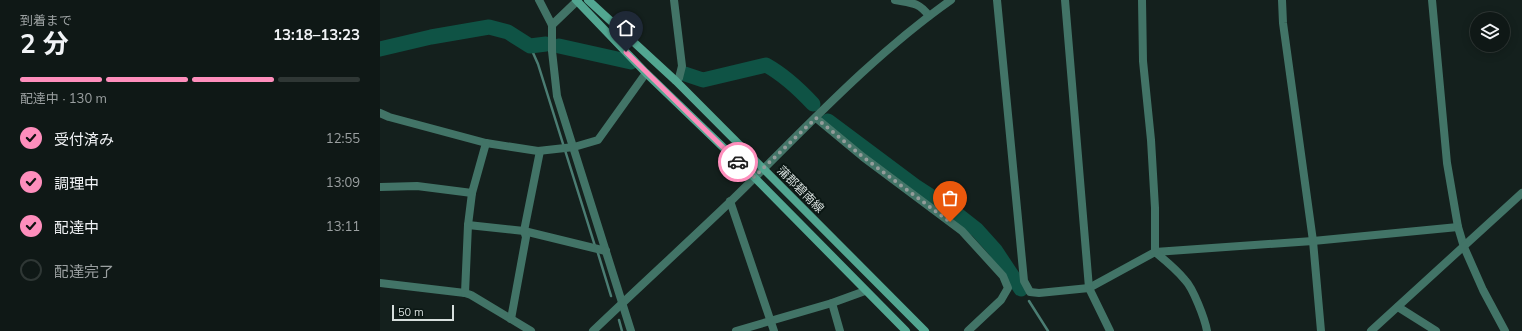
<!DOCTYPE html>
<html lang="ja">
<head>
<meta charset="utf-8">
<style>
  :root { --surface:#0f1816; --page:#18211f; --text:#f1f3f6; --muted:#9ba0a1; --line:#2f3735; --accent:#fe8ebc }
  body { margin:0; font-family:Mulish,"Noto Sans JP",sans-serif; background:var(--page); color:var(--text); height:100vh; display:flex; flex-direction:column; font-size:15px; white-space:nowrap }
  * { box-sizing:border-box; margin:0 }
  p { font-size:13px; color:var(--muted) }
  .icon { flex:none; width:22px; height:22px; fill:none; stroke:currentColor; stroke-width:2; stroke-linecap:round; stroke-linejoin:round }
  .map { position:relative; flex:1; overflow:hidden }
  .sheet { display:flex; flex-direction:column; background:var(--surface); width:380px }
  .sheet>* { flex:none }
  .controls { position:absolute; left:1090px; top:12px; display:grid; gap:8px }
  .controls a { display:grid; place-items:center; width:40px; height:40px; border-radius:50%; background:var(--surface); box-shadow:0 2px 10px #0003,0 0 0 1px var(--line); font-size:20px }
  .scale { position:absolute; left:12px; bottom:10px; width:62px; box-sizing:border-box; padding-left:4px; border:2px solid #d7dfdd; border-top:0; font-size:11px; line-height:14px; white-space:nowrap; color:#d7dfdd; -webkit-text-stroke:3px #0b1714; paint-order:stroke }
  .pin { position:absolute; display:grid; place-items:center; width:34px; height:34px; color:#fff; margin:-41px -17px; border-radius:50% 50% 50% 0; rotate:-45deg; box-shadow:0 0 4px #0007 }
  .pin .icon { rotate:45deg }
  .courier { position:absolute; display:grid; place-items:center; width:40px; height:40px; margin:-20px; border:3px solid #fe8ebc; border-radius:50%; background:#fff; color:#222; box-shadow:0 1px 5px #0007 }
  .summary em { font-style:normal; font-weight:700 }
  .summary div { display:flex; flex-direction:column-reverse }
  .summary { display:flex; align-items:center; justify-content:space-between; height:68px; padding:0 20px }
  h1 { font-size:26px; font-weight:700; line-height:30px }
  .bar { display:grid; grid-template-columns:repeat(4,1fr); gap:6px 4px; align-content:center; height:48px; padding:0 20px }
  .bar i { height:5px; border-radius:3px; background:var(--line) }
  .bar .on { background:var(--accent) }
  .bar p { grid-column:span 4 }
  ol { padding:0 20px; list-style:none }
  li { display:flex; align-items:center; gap:12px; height:44px }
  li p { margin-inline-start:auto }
  li .icon { padding:4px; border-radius:50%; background:var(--accent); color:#111; stroke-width:4 }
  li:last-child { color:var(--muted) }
  li i { width:22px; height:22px; border:2px solid var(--line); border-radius:50% }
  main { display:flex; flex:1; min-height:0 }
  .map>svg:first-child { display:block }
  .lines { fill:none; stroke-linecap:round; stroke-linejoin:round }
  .stream { stroke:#4b7d73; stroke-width:2.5 }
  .river { stroke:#0f5345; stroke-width:15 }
  .minor { stroke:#427467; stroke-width:8 }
  .tertiary { stroke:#427467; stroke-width:8 }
  .secondary { stroke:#52a691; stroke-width:8 }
  .done { stroke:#939c9a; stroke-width:4; stroke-dasharray:0 7.2 }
  .route { stroke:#fe8ebc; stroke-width:5 }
  .labels { text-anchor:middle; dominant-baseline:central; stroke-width:4; stroke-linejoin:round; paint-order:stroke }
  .street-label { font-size:12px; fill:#d7dfdd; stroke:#0b1714 }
</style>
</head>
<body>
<main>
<section class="sheet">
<div class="summary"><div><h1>2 分</h1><p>到着まで</p></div><em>13:18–13:23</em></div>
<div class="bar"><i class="on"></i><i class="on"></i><i class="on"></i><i></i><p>配達中 · 130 m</p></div>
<ol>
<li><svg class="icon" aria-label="check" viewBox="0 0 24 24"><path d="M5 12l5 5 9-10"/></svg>受付済み<p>12:55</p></li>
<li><svg class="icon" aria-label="check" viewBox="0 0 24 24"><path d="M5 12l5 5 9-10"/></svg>調理中<p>13:09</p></li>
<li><svg class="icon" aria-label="check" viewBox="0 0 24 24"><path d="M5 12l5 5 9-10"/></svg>配達中<p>13:11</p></li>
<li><i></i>配達完了</li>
</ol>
</section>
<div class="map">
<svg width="1142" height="331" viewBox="0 0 1142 331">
  <rect width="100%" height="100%" fill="#14201d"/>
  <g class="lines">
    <g class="stream">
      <polyline points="150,46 158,64 215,246"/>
      <polyline points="217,250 231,296"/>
      <polyline points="649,301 668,331"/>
      <polyline points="239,320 242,331"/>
    </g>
    <g class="river">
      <polyline points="179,46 251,62"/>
      <polyline points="0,49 51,37 109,27 128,32 150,46 166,44"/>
      <path d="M305 74 323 80 386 65C404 75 419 89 433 104"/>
      <polyline points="448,121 535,186 569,208 597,230 615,250 641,289"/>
    </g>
    <g class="minor">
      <polyline points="159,0 172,25 172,51 177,96 251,331"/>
      <polyline points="294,0 302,66 299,78 296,81"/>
      <path d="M515 0C531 3 539 2 549 16"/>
      <polyline points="617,0 644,281 650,292 659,293 709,288 775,252 933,241 1078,227"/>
      <polyline points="685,0 709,288 730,331"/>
      <polyline points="762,0 763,61 771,140 775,208 775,252"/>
      <polyline points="902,0 903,23 933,241 941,331"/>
      <polyline points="172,25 198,0"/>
      <polyline points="0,113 9,117 106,143 158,151 194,147 218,140 266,73"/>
      <polyline points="436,118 483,157 582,231 623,276 628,288 621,300 588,331"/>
      <polyline points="0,187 37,186 92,193"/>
      <polyline points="350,201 394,331"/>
      <polyline points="88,225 144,231 226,251"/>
      <path d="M775 252C786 261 796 269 805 280 813 288 825 319 827 331"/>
      <polyline points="0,283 85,293 91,295 151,331"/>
      <polyline points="85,293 88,225 92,193 106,143"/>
      <polyline points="452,303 460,331"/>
      <polyline points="1018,307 1056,331"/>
      <polyline points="131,319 146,237 144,231 160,151"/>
      <polyline points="356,331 452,303 485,291"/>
    </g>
    <g class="tertiary">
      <polyline points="1052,0 1067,163 1078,227 1084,247 1103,290 1125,331"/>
      <path d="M213 331C258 288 305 245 350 202 421 133 490 57 571 0"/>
      <polyline points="991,331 1142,193"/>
    </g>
    <g class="secondary">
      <polyline points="196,0 266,73 374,177 526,331"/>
      <polyline points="208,0 296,81 545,331"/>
    </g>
  </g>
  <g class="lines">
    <polyline class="done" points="358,162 374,177 436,118 483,157 570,222"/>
    <polyline class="route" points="246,52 358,162"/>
  </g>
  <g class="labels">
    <g class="street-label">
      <text transform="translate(421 189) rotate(45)">蒲郡碧南線</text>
    </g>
  </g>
</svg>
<div class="controls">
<a><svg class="icon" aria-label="layers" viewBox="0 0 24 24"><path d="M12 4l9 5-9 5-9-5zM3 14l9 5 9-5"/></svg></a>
</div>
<div class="scale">50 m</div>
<div class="pin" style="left:570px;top:222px;background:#ea580c"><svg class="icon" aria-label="bag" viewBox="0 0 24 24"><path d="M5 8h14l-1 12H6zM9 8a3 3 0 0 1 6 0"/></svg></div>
<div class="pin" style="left:246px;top:52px;background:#1f2937"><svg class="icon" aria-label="home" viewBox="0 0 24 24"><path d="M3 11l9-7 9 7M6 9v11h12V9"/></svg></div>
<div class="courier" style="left:358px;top:162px"><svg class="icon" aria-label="car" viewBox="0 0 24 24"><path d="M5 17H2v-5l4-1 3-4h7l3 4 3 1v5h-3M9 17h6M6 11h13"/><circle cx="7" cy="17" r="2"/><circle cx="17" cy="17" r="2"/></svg></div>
</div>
</main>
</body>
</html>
